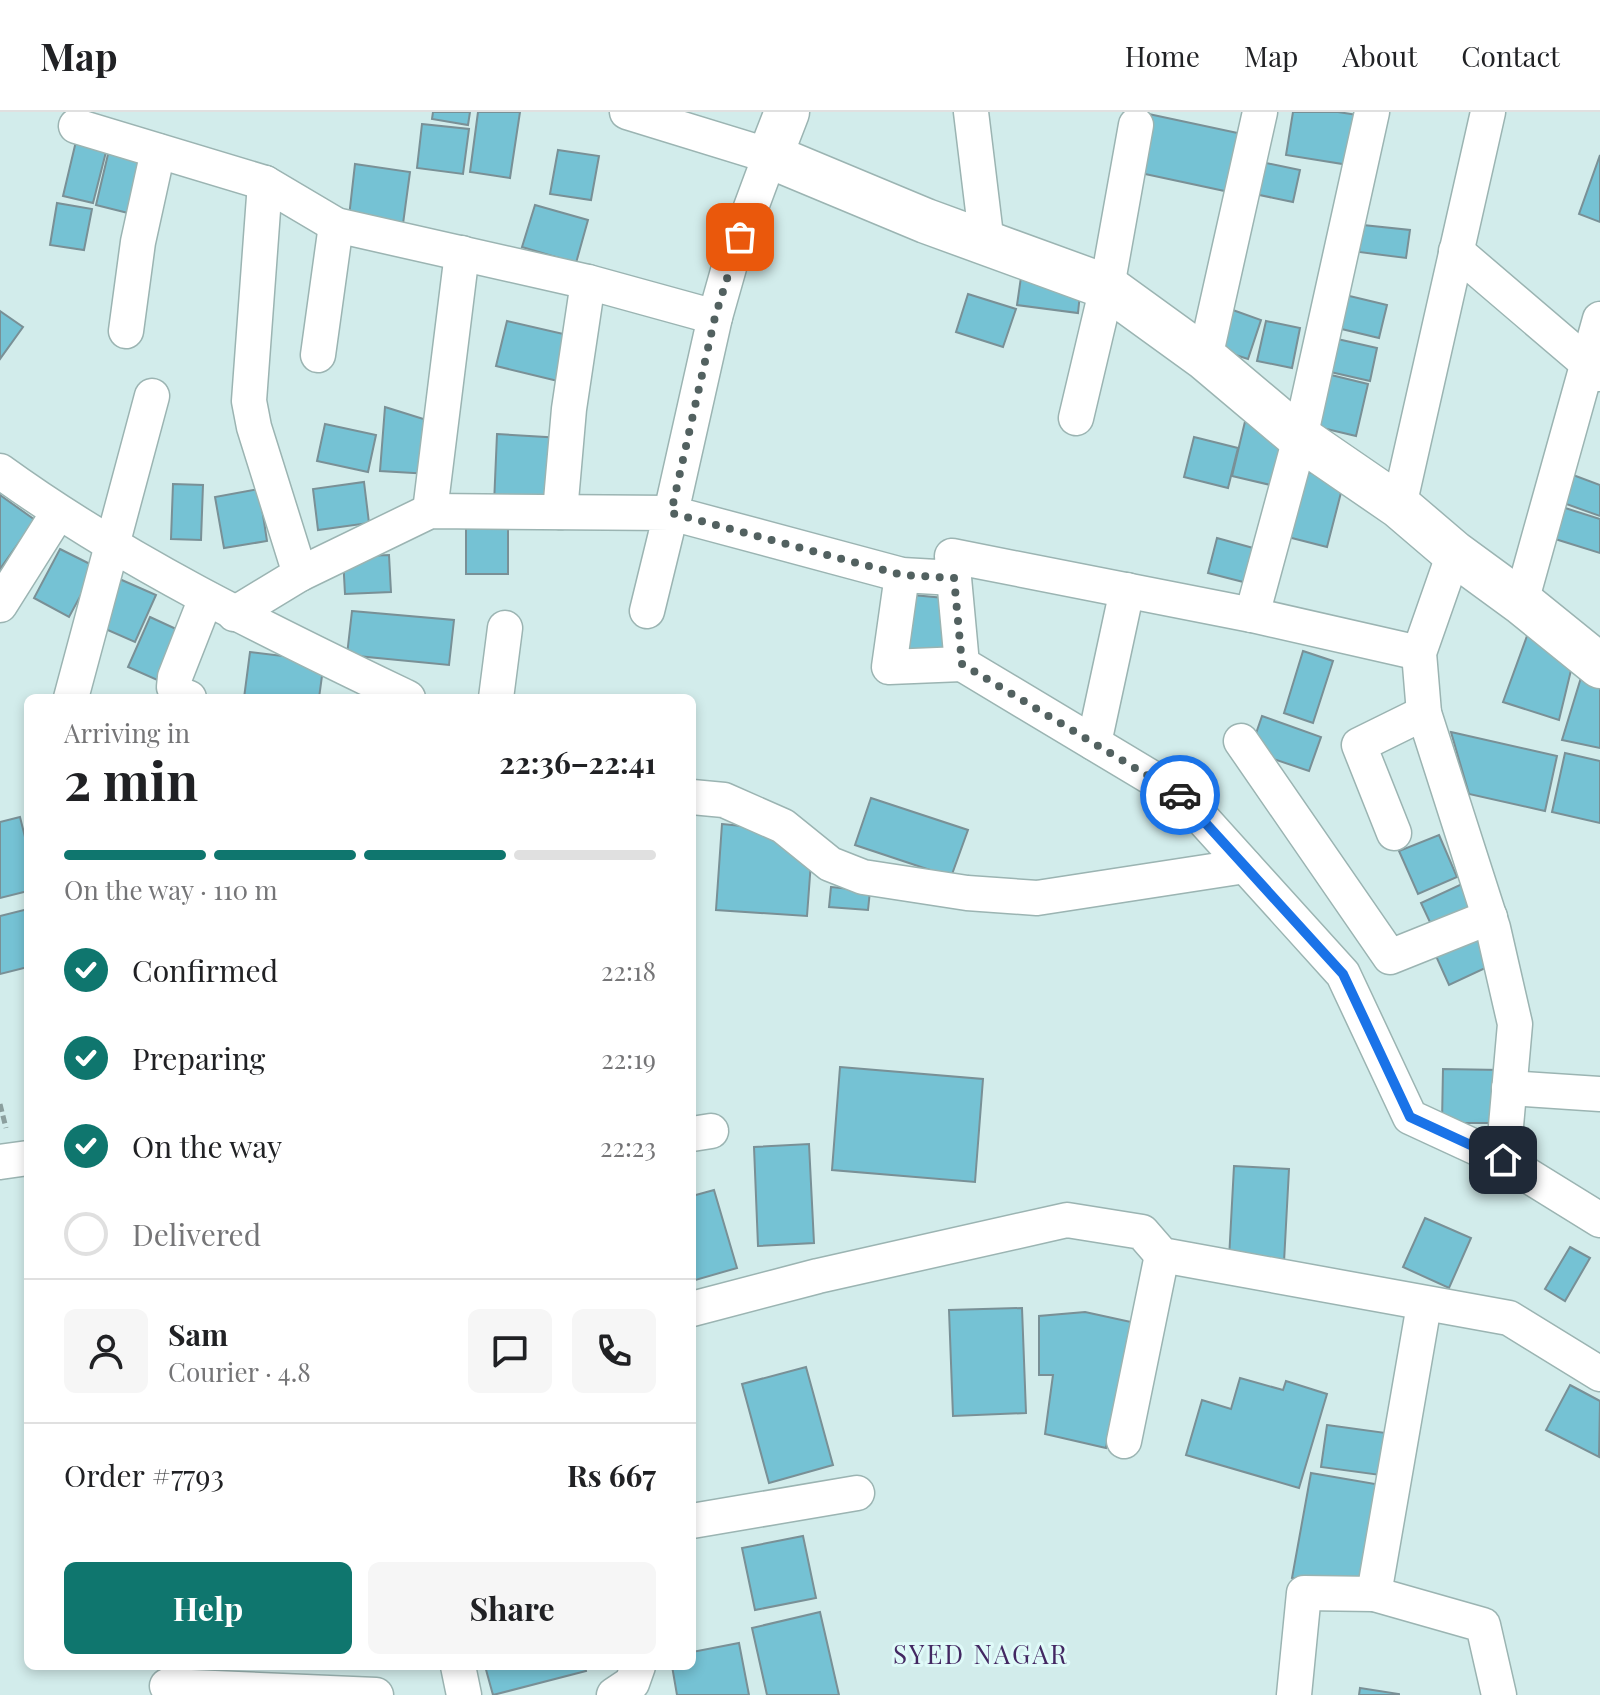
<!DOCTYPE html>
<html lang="en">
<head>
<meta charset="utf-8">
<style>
  :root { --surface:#fff; --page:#f6f6f6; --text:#202124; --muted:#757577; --line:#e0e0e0; --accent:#0f766e }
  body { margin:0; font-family:"Playfair Display",serif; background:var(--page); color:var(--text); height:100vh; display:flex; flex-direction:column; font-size:30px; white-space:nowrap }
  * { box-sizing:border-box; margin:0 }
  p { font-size:26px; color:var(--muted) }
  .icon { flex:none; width:44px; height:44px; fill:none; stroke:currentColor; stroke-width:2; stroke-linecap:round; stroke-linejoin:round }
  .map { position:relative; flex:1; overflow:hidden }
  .panel { position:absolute; left:24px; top:582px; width:672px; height:976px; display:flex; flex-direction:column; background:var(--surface); border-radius:12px; box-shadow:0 4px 12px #0003 }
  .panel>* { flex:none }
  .pin { position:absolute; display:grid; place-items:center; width:68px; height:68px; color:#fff; margin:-34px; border-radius:16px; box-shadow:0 4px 12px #0006 }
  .courier { position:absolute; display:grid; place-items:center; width:80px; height:80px; margin:-40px; border:6px solid #1a73e8; border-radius:50%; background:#fff; color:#222; box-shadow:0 2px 10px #0007 }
  .overview em { font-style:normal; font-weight:700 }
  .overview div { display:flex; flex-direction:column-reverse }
  .overview { display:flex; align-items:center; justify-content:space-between; height:136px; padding:0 40px }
  h1 { font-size:52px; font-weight:700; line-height:60px }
  .bar { display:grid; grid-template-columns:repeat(4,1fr); gap:12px 8px; align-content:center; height:96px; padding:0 40px }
  .bar i { height:10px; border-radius:6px; background:var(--line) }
  .bar .on { background:var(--accent) }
  .bar p { grid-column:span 4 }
  .line { display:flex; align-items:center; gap:20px; padding:0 40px; border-top:2px solid var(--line) }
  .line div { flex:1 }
  .round { display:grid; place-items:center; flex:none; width:84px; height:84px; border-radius:12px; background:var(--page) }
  ol { padding:0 40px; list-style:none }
  li { display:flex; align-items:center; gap:24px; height:88px }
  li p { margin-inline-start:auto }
  li .icon { padding:8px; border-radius:50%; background:var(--accent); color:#fff; stroke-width:4 }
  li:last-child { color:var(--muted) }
  li i { width:44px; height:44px; border:4px solid var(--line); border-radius:50% }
  .action { display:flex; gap:16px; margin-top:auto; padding:16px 40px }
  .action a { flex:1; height:92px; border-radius:12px; background:var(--accent); color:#fff; font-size:32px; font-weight:700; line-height:92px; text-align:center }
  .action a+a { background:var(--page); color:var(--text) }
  header { display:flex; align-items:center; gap:48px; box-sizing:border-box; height:112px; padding:0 40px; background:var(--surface); border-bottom:2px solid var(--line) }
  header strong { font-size:38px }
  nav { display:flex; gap:44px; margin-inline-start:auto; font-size:28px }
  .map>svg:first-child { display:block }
  .building { fill:#75c2d4; stroke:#799096; stroke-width:2 }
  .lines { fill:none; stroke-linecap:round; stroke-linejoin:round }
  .street-casing { stroke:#9bb4b2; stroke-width:37 }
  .secondary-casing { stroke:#9bb4b2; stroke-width:47 }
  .path { stroke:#8b9f9e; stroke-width:5; stroke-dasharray:8 4; stroke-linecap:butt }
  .street { stroke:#fff; stroke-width:34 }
  .secondary { stroke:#fff; stroke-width:44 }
  .done { stroke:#526160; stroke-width:8; stroke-dasharray:0 14.4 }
  .route { stroke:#1a73e8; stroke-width:10 }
  .labels { text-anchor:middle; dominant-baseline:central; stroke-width:6; stroke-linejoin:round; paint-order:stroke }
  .neighbourhood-label { font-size:26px; letter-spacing:2px; fill:#432862; stroke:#dffaf8 }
</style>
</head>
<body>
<header>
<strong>Map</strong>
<nav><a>Home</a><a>Map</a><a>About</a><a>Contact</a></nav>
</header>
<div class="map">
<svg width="1600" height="1583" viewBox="0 0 1600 1583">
  <rect width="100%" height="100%" fill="#d2eceb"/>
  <g class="building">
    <polygon points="433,0 470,0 468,13 432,7"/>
    <polygon points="478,0 520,0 510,66 470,60"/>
    <polygon points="1293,0 1338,0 1364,4 1355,54 1286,43"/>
    <polygon points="1144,1 1247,23 1234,81 1131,59"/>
    <polygon points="422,12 469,17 463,62 417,56"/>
    <polygon points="77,25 108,32 93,91 63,84"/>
    <polygon points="109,38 145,46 132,102 96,93"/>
    <polygon points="558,38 599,44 591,88 550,82"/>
    <polygon points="1600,43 1600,110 1579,102"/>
    <polygon points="1252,48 1300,58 1293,90 1245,80"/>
    <polygon points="355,52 410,60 403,112 349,105"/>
    <polygon points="57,91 92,97 84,138 50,133"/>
    <polygon points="535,93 588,108 576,151 522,135"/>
    <polygon points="1363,113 1410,118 1406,146 1359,140"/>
    <polygon points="1021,165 1081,172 1078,201 1017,193"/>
    <polygon points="1337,181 1387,193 1379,226 1329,214"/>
    <polygon points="968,182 1016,197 1003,235 956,220"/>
    <polygon points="1230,197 1261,208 1248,247 1217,237"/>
    <polygon points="0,199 23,215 0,247"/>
    <polygon points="507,209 572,224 562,270 496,254"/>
    <polygon points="1266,209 1300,216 1292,256 1257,249"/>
    <polygon points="1333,226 1377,236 1370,269 1326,259"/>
    <polygon points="1327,262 1368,272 1356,324 1314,314"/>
    <polygon points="385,295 433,310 430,362 380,359"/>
    <polygon points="1248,297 1290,328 1279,375 1232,364"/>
    <polygon points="325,312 376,323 368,360 317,349"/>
    <polygon points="497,322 562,326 558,396 494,392"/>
    <polygon points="1194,325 1238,336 1228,376 1184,365"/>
    <polygon points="1296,357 1344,369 1327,435 1280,423"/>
    <polygon points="1565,360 1600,373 1600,404 1555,388"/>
    <polygon points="364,370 369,411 318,418 313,377"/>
    <polygon points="173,372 203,373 201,428 171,427"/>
    <polygon points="259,377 267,429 224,436 215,385"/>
    <polygon points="0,383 35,408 0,457"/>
    <polygon points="1562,395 1600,407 1600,441 1552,426"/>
    <rect x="466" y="412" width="42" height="50"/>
    <polygon points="1217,426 1264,439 1255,473 1208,461"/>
    <polygon points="60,437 96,455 69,505 34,486"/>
    <polygon points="389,443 391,480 345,482 343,445"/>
    <polygon points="115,465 156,483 135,530 94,512"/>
    <polygon points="902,482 955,487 949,549 895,543"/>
    <polygon points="352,499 454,508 449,553 347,543"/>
    <polygon points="150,505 187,522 164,571 128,555"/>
    <polygon points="1531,513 1573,550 1559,608 1503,590"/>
    <polygon points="1303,539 1333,549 1313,611 1284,601"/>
    <polygon points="250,540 324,549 319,586 244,586"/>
    <polygon points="1583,559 1600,570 1600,636 1562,628"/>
    <polygon points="1262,604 1321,625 1309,659 1250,639"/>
    <polygon points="1451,620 1557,644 1545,699 1469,682"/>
    <polygon points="1565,641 1600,649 1600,711 1552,700"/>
    <polygon points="871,686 968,718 951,765 855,733"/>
    <polygon points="20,705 28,737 28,779 0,786 0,710"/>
    <polygon points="722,712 771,717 811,750 807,804 716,798"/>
    <polygon points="1439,723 1457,765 1418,782 1399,739"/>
    <polygon points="1462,772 1477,804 1436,823 1421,791"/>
    <polygon points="831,775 870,779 868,798 829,795"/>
    <polygon points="28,797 28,855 0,862 0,804"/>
    <polygon points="1478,812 1496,851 1449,873 1431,833"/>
    <polygon points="840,955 983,967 975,1070 832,1058"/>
    <polygon points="1443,957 1501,958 1500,1011 1442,1011"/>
    <polygon points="809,1032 814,1131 758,1134 754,1035"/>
    <polygon points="1234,1054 1289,1057 1284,1150 1229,1147"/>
    <polygon points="714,1078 737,1156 692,1169 692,1084"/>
    <polygon points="1425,1106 1471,1126 1449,1176 1403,1155"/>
    <polygon points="1570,1135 1590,1146 1565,1189 1545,1177"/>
    <polygon points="1022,1196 1026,1301 953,1304 949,1198"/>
    <polygon points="1085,1200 1131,1210 1106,1336 1045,1322 1053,1263 1039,1263 1039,1204"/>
    <polygon points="806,1255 833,1353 769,1371 742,1272"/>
    <polygon points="1240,1266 1283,1278 1286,1269 1327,1282 1299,1376 1186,1343 1202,1288 1231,1297"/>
    <polygon points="1570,1273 1600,1289 1599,1345 1546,1318"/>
    <polygon points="1327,1313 1386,1321 1380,1363 1321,1355"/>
    <polygon points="1311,1361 1381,1373 1362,1479 1292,1466"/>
    <polygon points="803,1424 816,1486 755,1498 742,1436"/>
    <polygon points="820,1500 839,1583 767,1583 752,1516"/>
    <polygon points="739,1531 749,1583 677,1583 672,1554 692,1554 692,1540"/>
    <polygon points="485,1554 585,1554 586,1559 493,1583"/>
    <polygon points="1360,1576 1399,1582 1399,1583 1359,1583"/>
  </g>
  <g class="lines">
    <g class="street-casing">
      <g id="street">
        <polyline points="627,0 770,44 730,152 715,205 671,401 902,463 954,466 952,444 1252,503 1419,541"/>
        <polyline points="971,0 987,132"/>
        <polyline points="76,14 265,71 336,113 588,170 715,205"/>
        <polyline points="265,71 249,289 254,315 300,462"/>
        <polyline points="1456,139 1600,262"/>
        <polyline points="126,219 138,130 158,39"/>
        <polyline points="318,243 336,113"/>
        <polyline points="1205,246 1260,0"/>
        <polyline points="1076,306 1107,175 1136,13"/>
        <path d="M0 359C127 451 267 518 408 586"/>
        <polyline points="1399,394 1488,0"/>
        <polyline points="430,399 462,141"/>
        <polyline points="560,400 569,297 588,170"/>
        <polyline points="1454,441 1419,541 1424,601 1493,816 1515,912 1503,1048"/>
        <polyline points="902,463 889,555 962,552"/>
        <polyline points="954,466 962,552 1182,684 1343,862 1410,1005 1503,1048 1600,1108"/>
        <polyline points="1521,490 1600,207"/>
        <polyline points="0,493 58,401"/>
        <polyline points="234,502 300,462 430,399 671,401 647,499"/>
        <polyline points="1252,503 1300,326 1372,0"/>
        <polyline points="71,586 152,284"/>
        <polyline points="189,586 179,582 174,575 175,565 206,486"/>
        <polyline points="496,586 505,516"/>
        <polyline points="1241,629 1390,845 1490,805"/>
        <polyline points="1094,631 1127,478"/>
        <polyline points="692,685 724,688 783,714 830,752 863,765 967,781 1037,786 1245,754"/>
        <polyline points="1394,721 1359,633 1424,601"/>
        <polyline points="1509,976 1600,982"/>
        <polyline points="692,1022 711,1019"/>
        <polyline points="0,1050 28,1046"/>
        <polyline points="1424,1193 1374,1482 1483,1513 1499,1583"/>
        <polyline points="692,1197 818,1164 1067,1108 1142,1120 1162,1143 1509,1206 1600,1262"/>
        <polyline points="1124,1329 1162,1143"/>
        <polyline points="692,1409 857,1381"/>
        <polyline points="458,1554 464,1583"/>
        <polyline points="167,1574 376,1583"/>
        <polyline points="614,1583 632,1571 638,1554"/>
        <polyline points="1294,1583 1304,1481 1374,1482"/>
      </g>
    </g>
    <g class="secondary-casing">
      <polyline id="secondary" points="787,0 770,44 926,109 1107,175 1205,246 1300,326 1399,394 1454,441 1521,490 1600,554"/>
    </g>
    <polyline class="path" points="0,992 6,1016"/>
    <use href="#street" class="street"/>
    <use href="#secondary" class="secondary"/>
  </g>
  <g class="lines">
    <polyline class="done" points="740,125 715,205 671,401 902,463 954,466 962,552 1180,683"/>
    <polyline class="route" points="1180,683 1343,862 1410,1005 1503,1048"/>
  </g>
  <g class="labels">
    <g class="neighbourhood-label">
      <text x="981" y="1541">SYED NAGAR</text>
    </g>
  </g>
</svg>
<div class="pin" style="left:740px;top:125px;background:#ea580c"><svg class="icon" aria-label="bag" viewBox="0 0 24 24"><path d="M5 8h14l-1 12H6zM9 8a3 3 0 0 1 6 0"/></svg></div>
<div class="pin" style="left:1503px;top:1048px;background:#1f2937"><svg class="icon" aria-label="home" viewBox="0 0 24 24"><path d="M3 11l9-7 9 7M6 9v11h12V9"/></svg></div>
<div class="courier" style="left:1180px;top:683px"><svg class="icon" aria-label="car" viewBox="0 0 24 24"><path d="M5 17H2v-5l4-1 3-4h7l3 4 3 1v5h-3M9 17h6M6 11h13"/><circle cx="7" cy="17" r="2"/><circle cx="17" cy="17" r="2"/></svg></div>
<section class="panel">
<div class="overview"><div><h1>2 min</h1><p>Arriving in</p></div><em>22:36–22:41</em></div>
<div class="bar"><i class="on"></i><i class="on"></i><i class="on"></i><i></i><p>On the way · 110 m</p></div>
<ol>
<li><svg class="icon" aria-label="check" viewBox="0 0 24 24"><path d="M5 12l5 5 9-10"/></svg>Confirmed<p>22:18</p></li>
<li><svg class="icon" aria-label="check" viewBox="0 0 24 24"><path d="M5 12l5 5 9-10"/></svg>Preparing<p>22:19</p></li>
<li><svg class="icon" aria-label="check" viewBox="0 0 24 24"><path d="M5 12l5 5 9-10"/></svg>On the way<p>22:23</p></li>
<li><i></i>Delivered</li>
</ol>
<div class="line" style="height:144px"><a class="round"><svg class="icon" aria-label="person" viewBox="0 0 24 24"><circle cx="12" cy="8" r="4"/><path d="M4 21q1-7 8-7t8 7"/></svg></a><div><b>Sam</b><p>Courier · 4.8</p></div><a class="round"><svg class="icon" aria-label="chat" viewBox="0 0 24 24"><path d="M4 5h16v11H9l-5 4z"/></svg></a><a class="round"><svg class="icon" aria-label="phone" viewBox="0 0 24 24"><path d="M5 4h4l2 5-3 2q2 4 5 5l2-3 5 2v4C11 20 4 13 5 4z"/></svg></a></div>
<div class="line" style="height:104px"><div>Order #7793</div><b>Rs 667</b></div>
<div class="action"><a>Help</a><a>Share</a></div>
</section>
</div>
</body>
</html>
